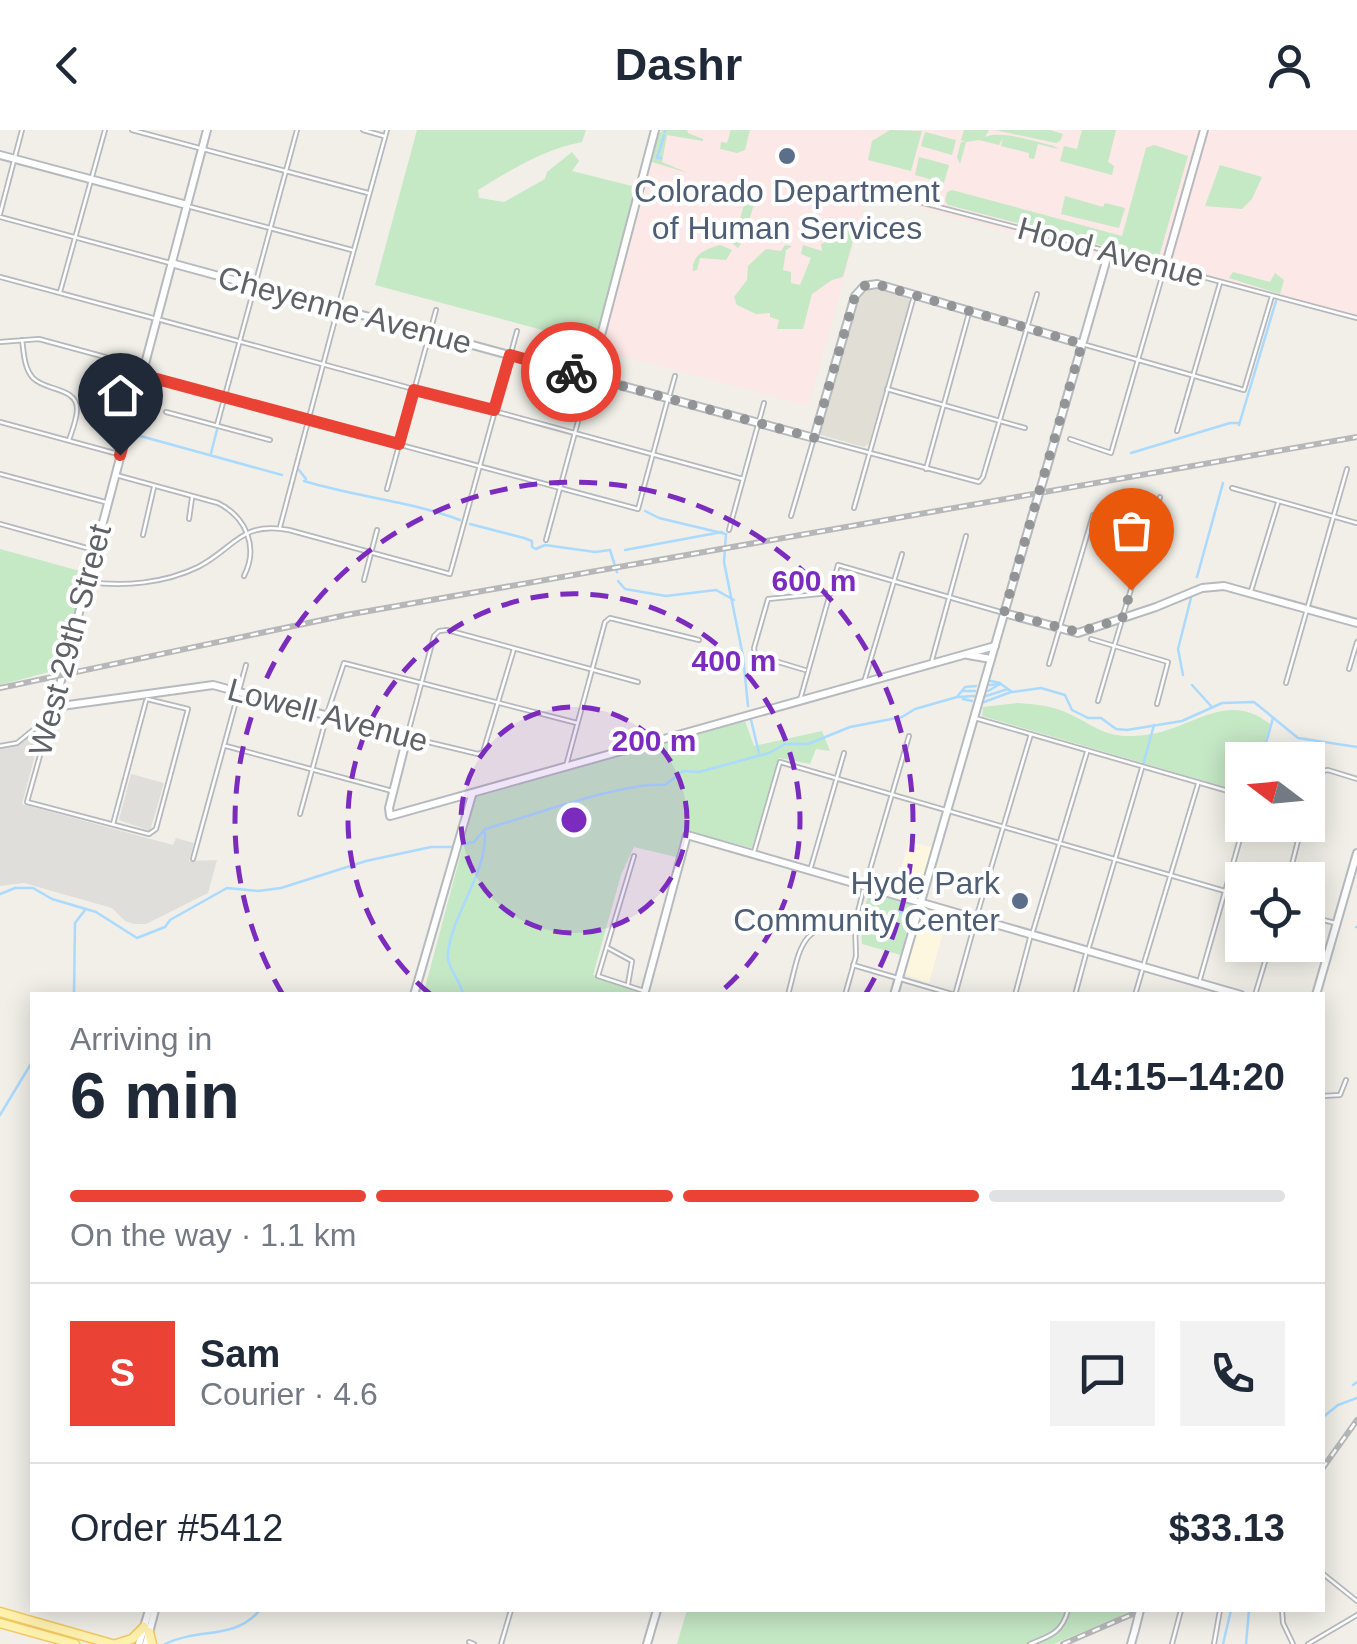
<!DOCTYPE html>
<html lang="en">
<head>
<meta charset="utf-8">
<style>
  :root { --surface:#fff; --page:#f2f2f3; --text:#1f2937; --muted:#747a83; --line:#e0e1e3; --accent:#ea4335 }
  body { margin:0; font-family:Helvetica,sans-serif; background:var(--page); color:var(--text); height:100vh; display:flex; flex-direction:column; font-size:38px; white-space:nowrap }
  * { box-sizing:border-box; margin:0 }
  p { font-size:32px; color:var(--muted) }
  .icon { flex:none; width:55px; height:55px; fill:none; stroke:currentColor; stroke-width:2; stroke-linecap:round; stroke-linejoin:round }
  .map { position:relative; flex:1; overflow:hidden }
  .side { position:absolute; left:30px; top:862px; width:1295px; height:620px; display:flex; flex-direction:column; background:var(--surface); border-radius:0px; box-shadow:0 5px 25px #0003 }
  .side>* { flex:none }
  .needle { width:65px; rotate:286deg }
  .controls { position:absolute; left:1225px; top:612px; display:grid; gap:20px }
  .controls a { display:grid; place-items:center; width:100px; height:100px; border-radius:0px; background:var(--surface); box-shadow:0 5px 25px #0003; font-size:50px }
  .pin { position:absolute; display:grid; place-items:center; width:85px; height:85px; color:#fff; margin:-102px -42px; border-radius:50% 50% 50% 0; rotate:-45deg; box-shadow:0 0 10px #0007 }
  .pin .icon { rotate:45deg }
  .courier { position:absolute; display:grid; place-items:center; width:100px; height:100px; margin:-50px; border:8px solid #ea4335; border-radius:50%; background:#fff; color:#222; box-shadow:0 2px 12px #0007 }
  .overview em { font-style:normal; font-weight:800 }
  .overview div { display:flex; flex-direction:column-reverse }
  .overview { display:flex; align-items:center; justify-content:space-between; height:170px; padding:0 40px }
  h1 { font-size:65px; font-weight:800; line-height:75px }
  .bar { display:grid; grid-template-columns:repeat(4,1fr); gap:15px 10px; align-content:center; height:120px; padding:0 40px }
  .bar i { height:12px; border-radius:8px; background:var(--line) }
  .bar .active { background:var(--accent) }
  .bar p { grid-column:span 4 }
  .line { display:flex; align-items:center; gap:25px; padding:0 40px; border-top:2px solid var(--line) }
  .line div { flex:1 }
  .round { display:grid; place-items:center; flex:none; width:105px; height:105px; border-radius:0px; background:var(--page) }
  header { display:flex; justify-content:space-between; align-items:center; height:130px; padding:0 40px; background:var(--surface); font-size:45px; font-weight:800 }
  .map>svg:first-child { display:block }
  .commercial { fill:#fef7e0 }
  .industrial { fill:#e0deda }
  .education { fill:#e1ded6 }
  .medical { fill:#fce8e6 }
  .green { fill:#c5e8c5 }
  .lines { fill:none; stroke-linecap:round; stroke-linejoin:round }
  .stream { stroke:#aadaff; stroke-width:2.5 }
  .street-casing { stroke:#b5b8bc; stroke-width:6 }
  .secondary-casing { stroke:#b6babf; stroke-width:10 }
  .primary-casing { stroke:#f2c960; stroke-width:11 }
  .street { stroke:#fff; stroke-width:2.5 }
  .secondary { stroke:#fff; stroke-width:6 }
  .primary { stroke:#fff2af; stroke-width:8 }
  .rail-casing { stroke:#b6b7b8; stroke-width:6 }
  .rail { stroke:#fff; stroke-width:2.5; stroke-dasharray:8; stroke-linecap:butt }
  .secondary-bridge-casing { stroke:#b6babf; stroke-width:10; stroke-linecap:butt }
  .secondary-bridge { stroke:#fff; stroke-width:6 }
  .done { stroke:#929495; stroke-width:10; stroke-dasharray:0 18 }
  .route { stroke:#ea4335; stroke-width:12 }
  .ring { fill:none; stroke:#7b2cbf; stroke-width:5; stroke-dasharray:18 12 }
  .service-dot { fill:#5c6f8a; stroke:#fff; stroke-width:4 }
  .labels { text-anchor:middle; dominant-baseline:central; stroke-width:8; stroke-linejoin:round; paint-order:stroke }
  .service-label { font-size:32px; fill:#4e5e75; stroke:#fff }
  .street-label { font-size:32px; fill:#5f6368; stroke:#fff }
  .centre { fill:#7b2cbf; stroke:#fff; stroke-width:5 }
  .ring-label { font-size:30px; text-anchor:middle; font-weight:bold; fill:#7b2cbf; stroke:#fff; stroke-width:8; stroke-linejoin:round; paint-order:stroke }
</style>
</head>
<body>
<header><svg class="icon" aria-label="back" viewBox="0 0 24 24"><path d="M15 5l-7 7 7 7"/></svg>Dashr<svg class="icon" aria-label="person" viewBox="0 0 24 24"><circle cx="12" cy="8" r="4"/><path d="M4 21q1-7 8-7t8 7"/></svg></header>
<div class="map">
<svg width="1357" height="1514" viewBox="0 0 1357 1514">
  <rect width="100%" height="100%" fill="#f1efe8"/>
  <g class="commercial">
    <polygon points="909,711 933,718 918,767 895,760"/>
    <polygon points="925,778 948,784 929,853 904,844"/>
  </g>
  <g class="industrial">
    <polygon points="36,602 40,606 22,674 173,715 176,708 194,713 189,731 217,730 208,763 146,794 134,794 125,791 112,778 24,753 0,756 0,616 17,613"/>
    <polygon points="131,644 164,653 150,701 119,690"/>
  </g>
  <polygon class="education" points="876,159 908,167 910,171 869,314 864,317 821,305 820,301 859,169 868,160"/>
  <polygon class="medical" points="660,0 1357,0 1357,188 1107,117 1103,127 868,64 808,276 601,220"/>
  <g class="green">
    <path d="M417 0H586L582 12C545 19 510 40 478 60L479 68 504 72 545 49 547 42 572 22 579 31 572 41 636 57 595 214 375 155Z"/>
    <polygon points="659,0 687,0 688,3 703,9 703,11 667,5 662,32 688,43 652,32 658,3 663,2"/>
    <polygon points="731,0 750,0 745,20 737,23 720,19 721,12 727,13"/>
    <polygon points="890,0 922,1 911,41 868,30 872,11"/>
    <path d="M964 0H989L985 7C1002 0 1036 12 1054 16L1058 19 1038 14 1034 29 1029 28V23L1001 16 1003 8 999 15 979 10 966 12 960 34 957 27 961 12H965L961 10Z"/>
    <polygon points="995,0 1050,0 1063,4 1060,11 1056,13"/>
    <polygon points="1082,0 1116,0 1108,32 1114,36 1112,45 1060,31 1064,16 1077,19"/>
    <polygon points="925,2 956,10 952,25 921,16"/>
    <polygon points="1154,15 1188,26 1158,130 948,75 945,71 947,62 952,60 1122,106 1146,18"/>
    <polygon points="919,27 949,35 944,53 915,45"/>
    <polygon points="1220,35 1262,47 1252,69 1242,79 1205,76"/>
    <polygon points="914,51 940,58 939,70 911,65"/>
    <polygon points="1065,66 1103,77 1105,73 1125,78 1119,98 1061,84"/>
    <polygon points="745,71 754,74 744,108 738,118 733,114"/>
    <polygon points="829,87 857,96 843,147 832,150 812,164 803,199 777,199 779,190 770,187 770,183 756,184 737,175 734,167 747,150 748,136 766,119 781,121 785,115 792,116 786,120 783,140 791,142 791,153 800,155 811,128 801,124 803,115 822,121 821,114 824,113 827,93 833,92 829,91"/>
    <path d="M720 115 732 120 726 130 700 128 697 140 693 141C692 124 706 119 720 115Z"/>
    <polygon points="1233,142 1270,152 1275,143 1284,150 1280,164 1229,148"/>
    <polygon points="0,419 80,441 86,422 89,425 60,539 0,555"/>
    <path d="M1018 573C1030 574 1045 575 1057 579 1093 591 1100 611 1145 605 1192 600 1226 559 1270 594L1260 630H1242V662L982 586 983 577Z"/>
    <polygon points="745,591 754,616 822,601 830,621 816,619 810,634 779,628 752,718 683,700 676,727 634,717 621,745 593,845 639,862 638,865 423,865 476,667"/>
    <polygon points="870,762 913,775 901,825 862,814 860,788"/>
    <polygon points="687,1480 1135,1480 1054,1514 677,1514"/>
  </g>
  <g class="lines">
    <g class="stream">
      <polyline points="665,2 665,0"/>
      <polyline points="661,28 657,28 664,6"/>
      <polyline points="1239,295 1276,171"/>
      <polyline points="133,304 282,345"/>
      <polyline points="211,323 217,300"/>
      <polyline points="1131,323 1230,293 1239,293"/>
      <polyline points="299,340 306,349"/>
      <path d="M304 351C356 367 410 371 460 390"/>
      <polyline points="645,381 659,388 726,404 724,432 743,526 748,576"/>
      <polyline points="470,394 524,408 532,411 532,417 536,419 545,415 595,422 610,420 617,442"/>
      <polyline points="625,420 722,402"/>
      <polyline points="1197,447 1223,353"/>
      <polyline points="618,451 625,459 666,466 716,460 734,470"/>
      <polyline points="1183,545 1178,519 1191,468"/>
      <polyline points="991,551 1000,553"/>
      <polyline points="989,555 1001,554 1012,562 1041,558 1065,565 1072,580 1088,588 1101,588 1116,599 1127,600 1182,591 1222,573 1254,572 1298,608 1357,617"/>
      <polyline points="1192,555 1211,576"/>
      <polyline points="963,561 975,561"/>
      <polyline points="988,561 1000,554"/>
      <polyline points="986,566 1008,559"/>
      <polyline points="958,567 974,566"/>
      <polyline points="963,569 972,571"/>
      <polyline points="984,572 1011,562"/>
      <polyline points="751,590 759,623"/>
      <polyline points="1264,620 1273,588"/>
      <polyline points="1143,635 1154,595"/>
      <path d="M461 715 474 712 485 699C528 687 625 651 665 655L683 641 699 642 769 623 785 614H808L850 597 902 587 915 579 957 567 965 557 976 556"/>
      <polyline points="0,764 15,758 33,758 52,769 96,782 137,808 165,797 170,790 227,758 258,761 281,758 366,731 431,717 453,717"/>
      <polyline points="869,794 902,782"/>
      <polyline points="1356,797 1357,797"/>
      <polyline points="74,865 75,793 85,780"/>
      <path d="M463 865C461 850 445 836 448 822 454 780 486 745 485 703"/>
      <polyline points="0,985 32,932"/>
      <polyline points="1353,1255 1357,1252"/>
      <polyline points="1322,1271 1324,1270"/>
      <polyline points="1322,1288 1338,1275 1357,1268"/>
      <path d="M165 1514C200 1497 234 1511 260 1480"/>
      <polyline points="1223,1514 1231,1480"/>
      <polyline points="1246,1514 1249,1480"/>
    </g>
    <g class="street-casing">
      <g id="street">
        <polyline points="132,0 368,63"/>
        <polyline points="363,0 384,6"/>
        <polyline points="866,58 1107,121"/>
        <polyline points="191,77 352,120"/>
        <polyline points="0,84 22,0"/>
        <polyline points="0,87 170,133"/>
        <polyline points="1169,138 1357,188"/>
        <polyline points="0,147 153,188"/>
        <polyline points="60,162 105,0"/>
        <polyline points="339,174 387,0"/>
        <polyline points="161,190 743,349"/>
        <path d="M22 210C24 223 24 238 33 248 45 261 77 257 77 279 77 289 72 301 69 310"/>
        <polyline points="0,212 39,209 142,237"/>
        <polyline points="1086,215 1244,260 1272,166"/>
        <polyline points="145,246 638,379 667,272"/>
        <polyline points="887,259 1025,298"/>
        <polyline points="670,264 675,246"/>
        <polyline points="166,282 270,310"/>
        <polyline points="0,292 118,324"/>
        <polyline points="217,295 297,0"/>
        <polyline points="1177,301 1220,153"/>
        <polyline points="1070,309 1111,323 1164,140"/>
        <polyline points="926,339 969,183"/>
        <polyline points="0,344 105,372"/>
        <path d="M116 345 218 373C246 387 259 417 244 446"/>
        <polyline points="1232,358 1357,393"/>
        <polyline points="387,359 436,180"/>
        <polyline points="854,378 914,166"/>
        <polyline points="791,386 814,308 979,352 983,347 1037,164"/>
        <polyline points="189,389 192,368"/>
        <polyline points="0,394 94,420"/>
        <polyline points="280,397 337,182"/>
        <polyline points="729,400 764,273"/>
        <polyline points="143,405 154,357"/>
        <polyline points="546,410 590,247"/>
        <polyline points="364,450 377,400"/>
        <path d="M89 452C124 457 165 453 198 437 235 418 240 391 289 400L450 444 517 201"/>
        <polyline points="1251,461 1278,373"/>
        <polyline points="1123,485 1160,367"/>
        <polyline points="1091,509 1168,532 1157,574"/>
        <polyline points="932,530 966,406"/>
        <polyline points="1049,534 1093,385 1149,401"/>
        <polyline points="1349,539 1357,512"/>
        <polyline points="805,540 755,525 754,518 768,469 829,463"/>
        <polyline points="864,552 902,424"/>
        <polyline points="1286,553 1347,339"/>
        <polyline points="800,570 838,435 1004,483"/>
        <polyline points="1098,571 1121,493"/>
        <polyline points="53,579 27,672 149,704 156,699 188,579 147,569"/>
        <polyline points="328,581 344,533 577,593"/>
        <polyline points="975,588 1242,665"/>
        <polyline points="408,603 434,506 439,501 447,500 638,552"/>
        <polyline points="411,608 478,624 483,622 514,519"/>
        <polyline points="0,616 17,613 49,587"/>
        <polyline points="226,616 392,661"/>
        <polyline points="1264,626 1280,630"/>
        <polyline points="566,636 605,492 610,488 699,510"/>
        <polyline points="1308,638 1316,642 1328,640 1357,649"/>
        <polyline points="1308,676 1316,644"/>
        <polyline points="300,684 326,589"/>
        <polyline points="113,694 146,571"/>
        <polyline points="754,722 780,632 1242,766"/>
        <polyline points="634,726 598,846 644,861"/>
        <polyline points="193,729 246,535"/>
        <polyline points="811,737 844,623"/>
        <polyline points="1288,750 1302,695"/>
        <polyline points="866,753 909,606"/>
        <polyline points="977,785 1031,604"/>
        <polyline points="1308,786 1335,793"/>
        <polyline points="1033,801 1087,622"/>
        <polyline points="1089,817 1142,638"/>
        <polyline points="608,818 632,831 628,854"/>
        <polyline points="1144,833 1198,654"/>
        <polyline points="853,835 955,865 975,793"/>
        <polyline points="1200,849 1244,695"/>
        <path d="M788 865C800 821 798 792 853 794"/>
        <polyline points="845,865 856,826 855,794 863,761"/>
        <polyline points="1015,865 1030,808"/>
        <polyline points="1075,865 1086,824"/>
        <polyline points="1135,865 1142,841"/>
        <polyline points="1255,865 1270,815"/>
        <polyline points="1322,966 1340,965 1346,950"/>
        <polyline points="1322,1443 1357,1471"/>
        <polyline points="1282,1480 1283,1493 1293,1514"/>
        <polyline points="469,1512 474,1514"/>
        <polyline points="501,1514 511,1480"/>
        <path d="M1030 1514C1050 1506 1062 1503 1068 1480"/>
        <polyline points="1172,1514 1181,1480"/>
        <polyline points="1214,1514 1220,1480"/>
        <polyline points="1308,1514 1357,1485"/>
      </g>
    </g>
    <g class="secondary-casing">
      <g id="secondary">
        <polyline points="207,0 54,577 213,555 407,607 389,678 390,686 995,516"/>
        <polyline points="0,25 187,75"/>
        <polyline points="171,133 814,308 855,166 864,156 877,154 1082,214"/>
        <polyline points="590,247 655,0"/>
        <polyline points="1047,337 1109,121 1165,137 1204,0"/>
        <polyline points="1004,483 1078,503 1156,477 1202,458 1224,456 1357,493"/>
        <polyline points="968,525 991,529"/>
        <polyline points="414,865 472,665"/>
        <polyline points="644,865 687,705 1241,865"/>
        <polyline points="894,865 1032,387"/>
        <polyline points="1316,865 1357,723"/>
        <polyline points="139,1514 149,1480"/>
        <polyline points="146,1514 155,1480"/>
        <polyline points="647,1514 657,1480"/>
        <polyline points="1131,1514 1135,1500"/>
      </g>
    </g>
    <g class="primary-casing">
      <g id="primary">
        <polyline points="0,1482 112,1514"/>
        <polyline points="0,1493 75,1514"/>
        <polyline points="149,1502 152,1514"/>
        <polyline points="116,1514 132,1509 144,1497"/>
      </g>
    </g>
    <use href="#street" class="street"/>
    <use href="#secondary" class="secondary"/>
    <use href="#primary" class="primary"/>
    <g class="rail-casing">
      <g id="rail">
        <polyline points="0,558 346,485 1357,307"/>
        <polyline points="1322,1339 1357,1290"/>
        <polyline points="1063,1514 1142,1480"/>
      </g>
    </g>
    <use href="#rail" class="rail"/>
    <g class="secondary-bridge-casing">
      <g id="secondary-bridge">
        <polyline points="1032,387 1047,337"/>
        <polyline points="1135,1500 1140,1480"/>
      </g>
    </g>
    <use href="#secondary-bridge" class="secondary-bridge"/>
  </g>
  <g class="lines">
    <polyline class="done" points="571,242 814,308 855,166 864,156 876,154 1082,214 1004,483 1078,502 1122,489 1131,460"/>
    <polyline class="route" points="120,325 142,245 399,314 414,260 494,280 510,225 571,242"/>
  </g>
  <circle cx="574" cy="690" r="113" fill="#7b2cbf" fill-opacity=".12"/>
  <g class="ring">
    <circle cx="574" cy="690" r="113"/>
    <path d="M430 864A226 226 0 1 1 718 864"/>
    <path d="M283 865A339 339 0 1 1 865 865"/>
  </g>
  <g class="service-dot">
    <circle cx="787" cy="26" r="10"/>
    <circle cx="1020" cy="771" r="10"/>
  </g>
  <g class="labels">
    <g class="service-label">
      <text x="787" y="61">Colorado Department<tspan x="787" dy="37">of Human Services</tspan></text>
      <text x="1000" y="753" text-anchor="end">Hyde Park<tspan x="1000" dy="37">Community Center</tspan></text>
    </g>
    <g class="street-label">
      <text transform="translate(1111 122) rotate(15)">Hood Avenue</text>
      <text transform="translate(345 180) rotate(15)">Cheyenne Avenue</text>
      <text transform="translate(70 510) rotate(-75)">West 29th Street</text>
      <text transform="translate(328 585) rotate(15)">Lowell Avenue</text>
    </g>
  </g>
  <circle cx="574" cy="690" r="15" class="centre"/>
  <g class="ring-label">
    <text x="814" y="461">600 m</text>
    <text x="734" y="541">400 m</text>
    <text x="654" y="621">200 m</text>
  </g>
</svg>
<div class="controls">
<a><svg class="needle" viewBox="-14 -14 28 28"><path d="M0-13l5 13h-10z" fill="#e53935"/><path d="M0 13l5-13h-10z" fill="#747a83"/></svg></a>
<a><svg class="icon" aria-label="locate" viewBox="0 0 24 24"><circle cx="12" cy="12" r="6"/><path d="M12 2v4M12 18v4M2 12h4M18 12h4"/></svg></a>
</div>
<div class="pin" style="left:1131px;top:460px;background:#ea580c"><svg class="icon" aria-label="bag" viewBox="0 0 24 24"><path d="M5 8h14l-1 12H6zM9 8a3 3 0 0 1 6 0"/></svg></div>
<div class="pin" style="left:120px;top:325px;background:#1f2937"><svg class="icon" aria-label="home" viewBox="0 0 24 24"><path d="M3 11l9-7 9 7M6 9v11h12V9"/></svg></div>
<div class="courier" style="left:571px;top:242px"><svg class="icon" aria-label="bike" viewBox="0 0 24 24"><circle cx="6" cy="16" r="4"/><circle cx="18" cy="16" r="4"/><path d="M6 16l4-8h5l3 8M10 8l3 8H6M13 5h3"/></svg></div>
<section class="side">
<div class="overview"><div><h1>6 min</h1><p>Arriving in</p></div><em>14:15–14:20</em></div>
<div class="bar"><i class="active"></i><i class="active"></i><i class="active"></i><i></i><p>On the way · 1.1 km</p></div>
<div class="line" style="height:180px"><b class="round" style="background:var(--accent);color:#fff">S</b><div><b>Sam</b><p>Courier · 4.6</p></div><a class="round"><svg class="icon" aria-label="chat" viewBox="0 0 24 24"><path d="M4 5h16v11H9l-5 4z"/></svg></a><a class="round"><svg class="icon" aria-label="phone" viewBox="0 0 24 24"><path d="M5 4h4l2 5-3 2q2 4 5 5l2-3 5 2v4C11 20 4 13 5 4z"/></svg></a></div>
<div class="line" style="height:130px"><div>Order #5412</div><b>$33.13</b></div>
</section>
</div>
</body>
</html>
